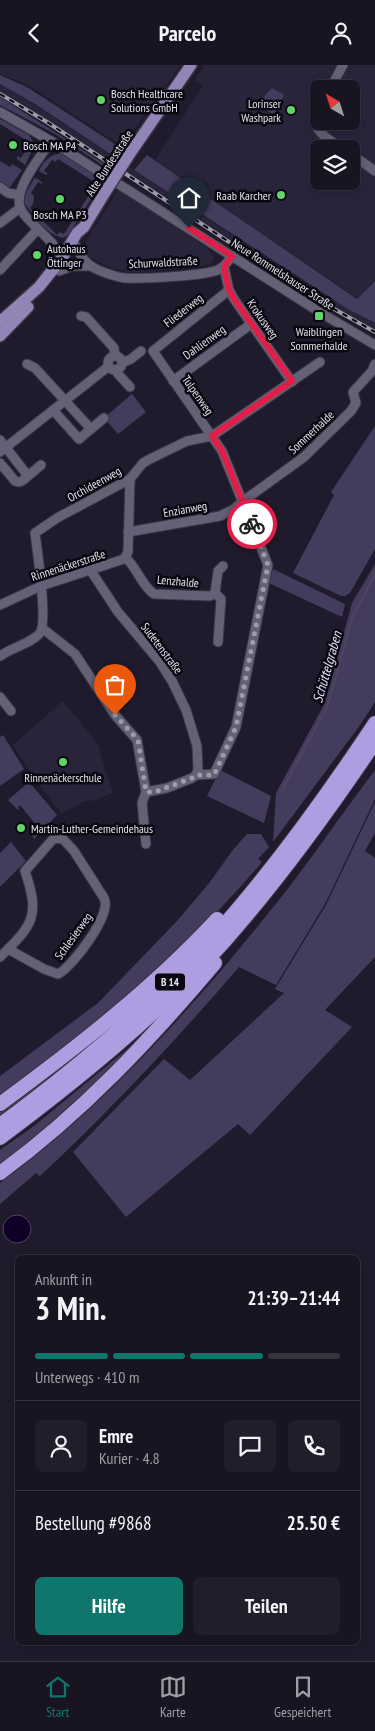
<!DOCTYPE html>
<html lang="de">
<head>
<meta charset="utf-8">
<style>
  :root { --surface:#181421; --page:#211d2a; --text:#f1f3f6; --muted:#9f9ea5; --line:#36333f; --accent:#0f766e }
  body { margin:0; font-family:"PT Sans Narrow",sans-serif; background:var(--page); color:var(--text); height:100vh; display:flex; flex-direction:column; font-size:19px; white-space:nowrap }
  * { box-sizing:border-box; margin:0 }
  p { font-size:16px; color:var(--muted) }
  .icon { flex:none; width:28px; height:28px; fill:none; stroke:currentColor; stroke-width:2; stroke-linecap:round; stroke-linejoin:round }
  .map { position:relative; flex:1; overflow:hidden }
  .side { position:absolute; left:15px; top:1190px; width:345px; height:390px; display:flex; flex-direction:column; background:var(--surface); border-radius:8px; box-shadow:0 2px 8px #0003,0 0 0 1px var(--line) }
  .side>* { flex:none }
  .needle { width:32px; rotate:321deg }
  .tools { position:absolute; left:310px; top:15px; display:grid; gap:10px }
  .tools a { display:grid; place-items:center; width:50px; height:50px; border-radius:8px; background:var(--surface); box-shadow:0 2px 8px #0003,0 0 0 1px var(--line); font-size:25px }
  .pin { position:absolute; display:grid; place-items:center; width:42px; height:42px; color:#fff; margin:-51px -21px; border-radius:50% 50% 50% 0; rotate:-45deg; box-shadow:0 0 5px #0007 }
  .pin .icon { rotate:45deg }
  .courier { position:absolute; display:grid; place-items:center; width:50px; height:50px; margin:-25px; border:4px solid #e11d48; border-radius:50%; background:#fff; color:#222; box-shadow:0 1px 6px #0007 }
  .overview em { font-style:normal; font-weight:700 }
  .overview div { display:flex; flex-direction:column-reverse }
  .overview { display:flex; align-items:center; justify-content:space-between; height:85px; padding:0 20px }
  h1 { font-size:32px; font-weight:700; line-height:38px }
  .bar { display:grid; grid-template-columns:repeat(4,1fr); gap:8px 5px; align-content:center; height:60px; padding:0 20px }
  .bar i { height:6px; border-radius:4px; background:var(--line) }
  .bar .active { background:var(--accent) }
  .bar p { grid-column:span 4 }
  .line { display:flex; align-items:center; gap:12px; padding:0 20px; border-top:1px solid var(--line) }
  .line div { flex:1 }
  .round { display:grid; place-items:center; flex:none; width:52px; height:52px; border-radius:8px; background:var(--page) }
  .primary-button { display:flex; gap:10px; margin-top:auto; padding:10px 20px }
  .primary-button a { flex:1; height:58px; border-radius:8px; background:var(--accent); color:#fff; font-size:20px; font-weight:700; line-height:58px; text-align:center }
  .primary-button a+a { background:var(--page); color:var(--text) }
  header { display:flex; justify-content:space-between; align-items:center; height:65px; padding:0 20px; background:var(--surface); font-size:22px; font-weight:700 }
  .tab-bar { display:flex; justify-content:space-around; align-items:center; height:70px; border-top:1px solid var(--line); background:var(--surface); font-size:14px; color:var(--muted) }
  .tab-bar a { display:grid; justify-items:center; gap:2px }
  .tab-bar .active { color:var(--accent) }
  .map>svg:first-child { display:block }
  .built { fill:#29243a; fill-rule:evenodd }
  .green { fill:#443c5d }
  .water { fill:#0f0027; stroke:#4f4462 }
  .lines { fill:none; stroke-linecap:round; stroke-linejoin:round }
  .stream { stroke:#4f4462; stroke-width:2 }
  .minor-casing { stroke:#3a3644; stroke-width:11 }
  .major-casing { stroke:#3a3644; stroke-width:14 }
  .highway-casing { stroke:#3a3644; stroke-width:16 }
  .minor { stroke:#646075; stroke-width:9 }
  .major { stroke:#9085b5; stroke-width:11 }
  .highway { stroke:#ae9de0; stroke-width:14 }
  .rail-casing { stroke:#9d9aa8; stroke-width:4 }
  .rail { stroke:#09070f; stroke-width:2; stroke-dasharray:5.5; stroke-linecap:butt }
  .major-bridge-casing { stroke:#3a3644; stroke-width:14; stroke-linecap:butt }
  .major-bridge { stroke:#9085b5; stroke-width:11 }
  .done { stroke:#9f9ca9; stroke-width:5; stroke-dasharray:0 9 }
  .route { stroke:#e11d48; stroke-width:6 }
  .poi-dot { fill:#61d46a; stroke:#09070f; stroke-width:2 }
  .labels { text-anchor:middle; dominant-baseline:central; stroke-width:5; stroke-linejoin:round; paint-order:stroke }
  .shield { fill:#09070f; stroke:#a2a0aa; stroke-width:1 }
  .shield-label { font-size:11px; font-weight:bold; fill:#e3e1ed }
  .poi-label { font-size:12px; fill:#e3e1ed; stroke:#09070f; text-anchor:start }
  .street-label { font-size:12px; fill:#e3e1ed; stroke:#09070f }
  .water-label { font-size:14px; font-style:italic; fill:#e6dfff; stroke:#09070f }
</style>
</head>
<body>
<header><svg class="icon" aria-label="back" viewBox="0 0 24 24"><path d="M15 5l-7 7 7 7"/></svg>Parcelo<svg class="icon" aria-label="person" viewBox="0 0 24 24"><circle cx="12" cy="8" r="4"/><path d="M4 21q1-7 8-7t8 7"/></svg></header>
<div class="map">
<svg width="375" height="1596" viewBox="0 0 375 1596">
  <rect width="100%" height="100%" fill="#201b2c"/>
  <g class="built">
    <polygon points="0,0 181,0 122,81 28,20 0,9"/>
    <path d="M204 0H375V215L357 233 155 95 203 21 195 15ZM319 24H351V56H319ZM319 84H351V116H319Z"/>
    <polygon points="0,19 35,40 314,224 375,259 375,269 309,231 110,101 0,31"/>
    <polygon points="119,123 208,184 213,190 213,196 210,199 202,201 143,207 128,207 109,202 89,192 85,184 87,175"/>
    <polygon points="63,636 97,678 113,728 91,736 84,736 62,749 34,713 13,680"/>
  </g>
  <g class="green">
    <polygon points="0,10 27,22 121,83 115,92 35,39 0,19"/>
    <polygon points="272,23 284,30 274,50 259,41 258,38"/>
    <polygon points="0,32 111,103 110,105 55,69 0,40"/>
    <polygon points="0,54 29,70 35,80 25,100 17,94 17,91 21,93 28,82 24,79 26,75 0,59"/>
    <path d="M62 88 102 113 93 126 95 128 68 170 63 173C46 169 35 152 25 139 24 129 29 122 34 114L36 113 42 117V119L38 117 31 128 34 131 33 139 30 143 57 170 60 167 64 169 93 124 90 121 93 116 58 94 55 97 52 95 44 106 48 109 46 110 39 106C43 96 51 89 62 88Z"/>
    <polygon points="147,90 357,234 375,216 375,258 348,244 134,105"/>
    <polygon points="0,96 10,102 12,99 22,105 10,122 4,121 0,116"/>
    <polygon points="132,329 146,347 118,369 104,353"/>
    <polygon points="375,361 375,484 350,528 345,531 341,531 293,508 334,430 331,427"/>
    <polygon points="375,499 375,637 358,663 273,777 276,728 325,638 352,538"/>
    <polygon points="273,504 345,539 342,552 269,518"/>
    <polygon points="3,670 24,704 0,721 0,672"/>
    <polygon points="220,705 271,731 264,758 207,731"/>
    <path d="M375 705V734L325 839 276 920 239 902C176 975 111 1045 40 1111L36 1108 0 1139V1118C99 1046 185 951 262 856 302 808 337 755 375 705Z"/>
    <polygon points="29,717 57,750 34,774 30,767 37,761 20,740 18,742 19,744 18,745 8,735"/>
    <polygon points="375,737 375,768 365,786 375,793 375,892 325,945 352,962 250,1070 238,1059 126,1152 73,1087 164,994 190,1015 284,928 275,924 326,840"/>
    <path d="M247 769H261L269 782 258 794 262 797C215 852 164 903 108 950 73 979 36 1006 0 1034V1011L98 938 178 855 210 817 232 786Z"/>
    <polygon points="11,777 26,796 0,822 0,788"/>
    <polygon points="162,917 85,986 0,1053 0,1044"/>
    <polygon points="149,966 55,1058 0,1100 0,1085 34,1061"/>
  </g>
  <circle class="water" cx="17" cy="1164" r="14"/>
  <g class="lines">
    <polyline class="stream" points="281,727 328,640 352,553 375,509"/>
    <g class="minor-casing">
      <g id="minor">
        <polyline points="330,24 343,0"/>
        <path d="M319 44C308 66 328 73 343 84"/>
        <polyline points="0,47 51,76 321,248 375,280"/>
        <path d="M51 76C41 91 14 123 20 142 22 149 29 155 34 160 45 171 55 179 62 193"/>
        <polyline points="351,89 375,106"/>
        <polyline points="0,122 8,128 19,130"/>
        <polyline points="0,158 20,143"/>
        <path d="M76 181C80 191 86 199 96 204 105 208 116 212 125 213 144 214 202 211 218 205 224 202 228 197 232 191"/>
        <polyline points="224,202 229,225 234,234 292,317"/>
        <polyline points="0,205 38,164"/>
        <polyline points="59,206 72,201 91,201"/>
        <polyline points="81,251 86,252 114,283 115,291"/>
        <circle cx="115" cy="298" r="7"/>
        <polyline points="122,298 131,294 141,286"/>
        <polyline points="27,299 35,303 91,364 79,374 53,345"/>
        <polyline points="117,304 118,309 130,322"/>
        <polyline points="173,316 251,259"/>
        <polyline points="91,364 104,353"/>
        <path d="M0 375 28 411C24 414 21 419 15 416L0 398"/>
        <polyline points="0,387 109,301"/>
        <polyline points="28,411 41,400"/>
        <polyline points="128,467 220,451 234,444 242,437 304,392 351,346 356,338 353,327 372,306 375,299"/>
        <path d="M126 493C137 503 142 521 154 529L210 531 215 528 218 506 223 501"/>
        <polyline points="91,506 118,547 160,597 172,616 186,645 197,681 198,705 196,710 192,713 167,723 146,727"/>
        <polyline points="215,528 221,534 218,577"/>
        <polyline points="0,540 41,521 124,494 128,487 130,414"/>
        <polyline points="42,563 75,589 115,650 137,675 146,727 142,738 146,779"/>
        <path d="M0 591C11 583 32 578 40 568 48 557 37 484 35 468L57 453 130 414 143 398 150 394 187 376 212 371 320 297"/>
        <polyline points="0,632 11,646"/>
        <polyline points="196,710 214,709 236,662 268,500 222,386 153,286 229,225"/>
        <path d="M0 892C34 859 40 851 25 806L54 773 63 774 74 786 104 833C113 849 72 902 58 909L44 904 8 884"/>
      </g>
    </g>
    <g class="major-casing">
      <g id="major">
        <polyline points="129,90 191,0"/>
        <polyline points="0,257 39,222 62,193 77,168 84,162 104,129"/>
        <polyline points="0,271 28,242"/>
      </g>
    </g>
    <g class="highway-casing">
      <g id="highway">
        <path d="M0 1039C76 983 152 924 217 854"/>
        <path d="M0 1060C74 1005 146 946 208 878 270 810 324 735 375 658"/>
        <path d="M0 1073C79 1014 155 952 222 879 278 816 328 747 375 677"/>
        <path d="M0 1108C82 1048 150 975 215 898"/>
      </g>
    </g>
    <use href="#minor" class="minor"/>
    <use href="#major" class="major"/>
    <use href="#highway" class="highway"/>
    <g class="rail-casing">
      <polyline id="rail" points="0,29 47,57 311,231 375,267"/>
    </g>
    <use href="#rail" class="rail"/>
    <g class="major-bridge-casing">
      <polyline id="major-bridge" points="104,129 129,90"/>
    </g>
    <use href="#major-bridge" class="major-bridge"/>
  </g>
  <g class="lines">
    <polyline class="done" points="115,650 138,675 146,727 155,727 192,713 196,710 214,710 236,662 268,500 252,459"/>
    <polyline class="route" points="189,163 232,191 224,202 229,225 234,234 292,316 212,371 222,386 252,459"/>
  </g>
  <g class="poi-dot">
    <circle cx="101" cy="35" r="5"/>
    <circle cx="291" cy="45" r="5"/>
    <circle cx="13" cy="80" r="5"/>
    <circle cx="281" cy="130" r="5"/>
    <circle cx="60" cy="134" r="5"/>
    <circle cx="37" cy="190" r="5"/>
    <rect x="314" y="246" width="10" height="10" rx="2.5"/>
    <circle cx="63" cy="697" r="5"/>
    <circle cx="21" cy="763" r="5"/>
  </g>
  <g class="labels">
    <rect class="shield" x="155" y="908.5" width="30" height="17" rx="4"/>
    <g class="shield-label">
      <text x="170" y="917">B 14</text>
    </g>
    <g class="poi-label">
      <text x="111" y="28">Bosch Healthcare<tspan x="111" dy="14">Solutions GmbH</tspan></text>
      <text x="281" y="38" text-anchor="end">Lorinser<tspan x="281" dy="14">Washpark</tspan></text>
      <text x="23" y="80">Bosch MA P4</text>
      <text x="271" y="130" text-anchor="end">Raab Karcher</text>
      <text x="60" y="149" text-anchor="middle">Bosch MA P3</text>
      <text x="47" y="183">Autohaus<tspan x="47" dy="14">Öttinger</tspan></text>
      <text x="319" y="266" text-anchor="middle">Waiblingen<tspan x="319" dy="14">Sommerhalde</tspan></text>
      <text x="63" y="712" text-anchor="middle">Rinnenäckerschule</text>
      <text x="31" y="763">Martin-Luther-Gemeindehaus</text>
    </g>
    <g class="street-label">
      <text transform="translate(109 98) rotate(-57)">Alte Bundesstraße</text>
      <text transform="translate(163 197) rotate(-3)">Schurwaldstraße</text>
      <text transform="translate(283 209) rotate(33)">Neue Rommelshauser Straße</text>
      <text transform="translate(183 245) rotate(-38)">Fliederweg</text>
      <text transform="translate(263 254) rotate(55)">Krokusweg</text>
      <text transform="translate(204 277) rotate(-36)">Dahlienweg</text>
      <text transform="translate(198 330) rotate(55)">Tulpenweg</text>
      <text transform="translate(311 367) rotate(-43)">Sommerhalde</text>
      <text transform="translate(94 419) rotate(-29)">Orchideenweg</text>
      <text transform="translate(185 444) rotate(-10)">Enzianweg</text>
      <text transform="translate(68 500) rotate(-18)">Rinnenäckerstraße</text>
      <text transform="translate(178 516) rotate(5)">Lenzhalde</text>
      <text transform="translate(162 583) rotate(53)">Sudetenstraße</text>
      <text transform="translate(73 871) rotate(-54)">Schlesierweg</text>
    </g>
    <g class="water-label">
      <text transform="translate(327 602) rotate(-74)">Schüttelgraben</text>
    </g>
  </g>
</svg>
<div class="tools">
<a><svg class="needle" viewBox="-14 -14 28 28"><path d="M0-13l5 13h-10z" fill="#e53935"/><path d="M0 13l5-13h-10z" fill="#9f9ea5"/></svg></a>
<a><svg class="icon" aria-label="layers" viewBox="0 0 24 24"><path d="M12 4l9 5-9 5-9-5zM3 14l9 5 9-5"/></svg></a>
</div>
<div class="pin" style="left:115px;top:650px;background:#ea580c"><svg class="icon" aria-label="bag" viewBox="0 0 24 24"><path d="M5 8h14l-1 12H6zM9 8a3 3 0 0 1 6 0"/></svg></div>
<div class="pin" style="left:189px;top:163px;background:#1f2937"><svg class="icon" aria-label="home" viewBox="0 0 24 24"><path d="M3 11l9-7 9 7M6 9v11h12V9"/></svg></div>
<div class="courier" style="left:252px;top:459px"><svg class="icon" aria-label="bike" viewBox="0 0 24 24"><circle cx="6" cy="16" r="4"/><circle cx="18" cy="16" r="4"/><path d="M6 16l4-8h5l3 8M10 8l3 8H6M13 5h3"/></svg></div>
<section class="side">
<div class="overview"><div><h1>3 Min.</h1><p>Ankunft in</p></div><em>21:39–21:44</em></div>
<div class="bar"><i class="active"></i><i class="active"></i><i class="active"></i><i></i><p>Unterwegs · 410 m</p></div>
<div class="line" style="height:90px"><a class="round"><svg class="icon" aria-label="person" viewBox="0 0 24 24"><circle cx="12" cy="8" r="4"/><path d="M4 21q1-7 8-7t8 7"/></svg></a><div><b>Emre</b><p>Kurier · 4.8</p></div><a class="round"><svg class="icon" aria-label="chat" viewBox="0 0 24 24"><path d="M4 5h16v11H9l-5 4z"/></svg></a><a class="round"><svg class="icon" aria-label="phone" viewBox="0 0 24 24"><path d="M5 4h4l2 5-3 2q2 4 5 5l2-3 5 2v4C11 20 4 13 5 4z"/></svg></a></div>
<div class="line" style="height:65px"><div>Bestellung #9868</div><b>25.50 €</b></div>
<div class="primary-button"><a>Hilfe</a><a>Teilen</a></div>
</section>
</div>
<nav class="tab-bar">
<a class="active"><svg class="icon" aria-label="home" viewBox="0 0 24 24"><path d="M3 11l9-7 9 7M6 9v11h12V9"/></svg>Start</a>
<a><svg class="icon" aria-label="map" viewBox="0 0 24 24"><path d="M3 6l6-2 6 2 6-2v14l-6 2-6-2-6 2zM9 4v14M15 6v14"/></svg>Karte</a>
<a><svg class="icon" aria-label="saved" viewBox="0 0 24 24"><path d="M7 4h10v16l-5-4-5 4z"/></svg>Gespeichert</a>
</nav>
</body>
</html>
